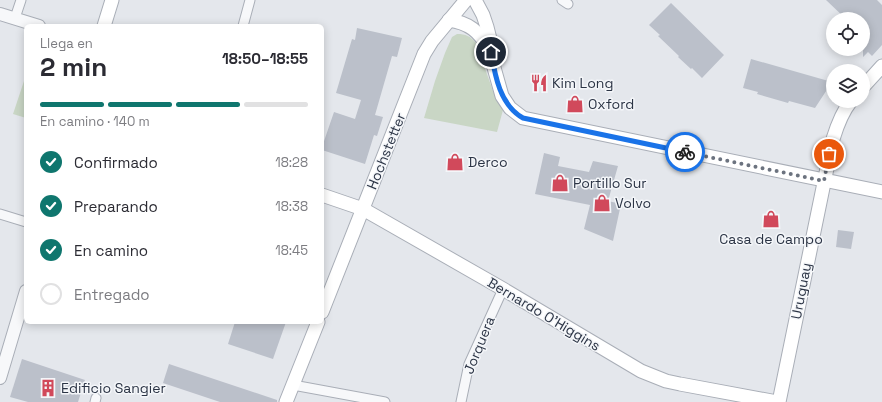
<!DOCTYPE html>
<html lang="es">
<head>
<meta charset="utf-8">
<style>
  :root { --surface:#fff; --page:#f2f2f3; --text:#2b2b33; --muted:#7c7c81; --line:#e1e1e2; --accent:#0f766e }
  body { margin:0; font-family:"Space Grotesk",sans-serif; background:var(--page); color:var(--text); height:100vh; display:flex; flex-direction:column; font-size:15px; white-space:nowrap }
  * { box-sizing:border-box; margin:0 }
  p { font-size:13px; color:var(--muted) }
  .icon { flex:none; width:22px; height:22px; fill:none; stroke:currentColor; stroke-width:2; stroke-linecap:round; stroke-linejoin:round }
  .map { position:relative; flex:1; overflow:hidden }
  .sheet { position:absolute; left:24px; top:24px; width:300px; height:300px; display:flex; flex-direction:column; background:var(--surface); border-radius:6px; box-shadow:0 2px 10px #0003 }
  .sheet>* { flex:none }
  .buttons { position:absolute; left:826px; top:12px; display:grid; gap:8px }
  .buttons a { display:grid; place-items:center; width:44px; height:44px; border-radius:50%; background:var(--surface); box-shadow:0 2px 10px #0003; font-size:20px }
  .pin { position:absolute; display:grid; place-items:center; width:34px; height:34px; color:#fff; margin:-17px; border:2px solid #fff; border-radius:50%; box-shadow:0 1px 4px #0007 }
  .courier { position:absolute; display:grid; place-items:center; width:40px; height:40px; margin:-20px; border:3px solid #1a73e8; border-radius:50%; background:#fff; color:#222; box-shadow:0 1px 5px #0007 }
  .overview em { font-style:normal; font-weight:700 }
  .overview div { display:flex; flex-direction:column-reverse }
  .overview { display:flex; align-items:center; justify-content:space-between; height:68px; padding:0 16px }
  h1 { font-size:26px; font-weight:700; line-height:30px }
  .bar { display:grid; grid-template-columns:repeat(4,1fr); gap:6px 4px; align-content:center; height:48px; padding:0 16px }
  .bar i { height:5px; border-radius:3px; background:var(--line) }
  .bar .on { background:var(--accent) }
  .bar p { grid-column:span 4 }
  ol { padding:0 16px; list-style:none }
  li { display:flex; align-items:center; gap:12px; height:44px }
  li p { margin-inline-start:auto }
  li .icon { padding:4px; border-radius:50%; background:var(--accent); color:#fff; stroke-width:4 }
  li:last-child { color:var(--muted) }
  li i { width:22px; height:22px; border:2px solid var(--line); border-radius:50% }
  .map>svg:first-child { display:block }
  .green { fill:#c9d6c5 }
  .building { fill:#bbc0ca }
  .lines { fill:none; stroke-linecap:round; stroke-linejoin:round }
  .minor-casing { stroke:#a9aeb7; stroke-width:11 }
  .tertiary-casing { stroke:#a9aeb7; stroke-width:14 }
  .secondary-casing { stroke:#a9aeb7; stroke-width:15 }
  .minor { stroke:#f7f8fa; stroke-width:9 }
  .tertiary { stroke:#f7f8fa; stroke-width:12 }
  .secondary { stroke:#fff; stroke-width:13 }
  .done { stroke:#6c737f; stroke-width:4; stroke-dasharray:0 7.2 }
  .route { stroke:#1a73e8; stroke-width:5 }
  .labels { text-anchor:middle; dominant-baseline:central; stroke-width:3; stroke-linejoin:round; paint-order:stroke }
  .poi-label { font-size:14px; fill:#2b3445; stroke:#f4f6f9; text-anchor:start }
  .street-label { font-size:14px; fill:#2b3445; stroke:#f4f6f9 }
</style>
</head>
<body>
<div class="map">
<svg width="882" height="402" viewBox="0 0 882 402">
  <rect width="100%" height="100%" fill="#e4e7ec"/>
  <g class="green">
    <path d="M457 34C466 34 470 36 476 43L493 91 503 110 497 132 424 118 435 81 445 53 452 37Z"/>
    <polygon points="26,75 26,118 13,114"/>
  </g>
  <g class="building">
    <polygon points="826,0 877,0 882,5 882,45 872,56 868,52 863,57 863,19 846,19"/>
    <polygon points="671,3 724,55 702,78 692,68 691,69 678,57 679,56 658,36 660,35 649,25"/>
    <polygon points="357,28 402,38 397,57 392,56 375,115 383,117 377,136 374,135 365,164 322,150 322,147 334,112 355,119 361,100 336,93 352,39 355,40"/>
    <polygon points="751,59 832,82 815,108 789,101 788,103 757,94 758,92 743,88"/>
    <polygon points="544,153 560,157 558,166 589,172 593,161 618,166 608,201 621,204 613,241 584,229 590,205 535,194"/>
    <polygon points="838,230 854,232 851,249 836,247"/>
    <polygon points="235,322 286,322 273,359 228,344"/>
    <polygon points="22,359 85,380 78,402 28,402 10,397"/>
    <polygon points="169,364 277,400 277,402 220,402 163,383"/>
  </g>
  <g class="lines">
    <g class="minor-casing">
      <g id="minor">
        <polyline points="562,0 568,4"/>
        <polyline points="15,18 21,0"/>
        <polyline points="243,26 250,0"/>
        <polyline points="0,214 26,222"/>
        <polyline points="293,385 385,402"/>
        <polyline points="95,402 96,398"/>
        <polyline points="461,402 469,364 503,289"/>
      </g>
    </g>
    <g class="tertiary-casing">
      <g id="tertiary">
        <polyline points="0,14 39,26"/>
        <polyline points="0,378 26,291"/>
      </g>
    </g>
    <g class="secondary-casing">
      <g id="secondary">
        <polyline points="475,0 483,15 487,27 490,39 493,64 502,96 510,108 523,118 882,192"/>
        <path d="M449 20C469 23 479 31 489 49"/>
        <polyline points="104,26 112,0"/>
        <polyline points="863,87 882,66"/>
        <polyline points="322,195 363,209 503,289 641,371 666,381 680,384 777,402"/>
        <polyline points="322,312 424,54 432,41 466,0"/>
        <polyline points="286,402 318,322"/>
        <path d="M779 402 833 139C837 126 842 112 851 101"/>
      </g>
    </g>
    <use href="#minor" class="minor"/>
    <use href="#tertiary" class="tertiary"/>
    <use href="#secondary" class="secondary"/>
  </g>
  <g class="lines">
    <polyline class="done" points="685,152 824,181 829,154"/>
    <path class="route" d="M491 52C495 76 500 105 523 118L685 152"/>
  </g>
  <defs>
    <g id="restaurant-bare" transform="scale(1.38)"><path d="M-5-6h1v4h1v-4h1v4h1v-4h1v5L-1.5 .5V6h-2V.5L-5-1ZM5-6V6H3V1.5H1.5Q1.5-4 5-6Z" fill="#d1495b" stroke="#f4f6f9" stroke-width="2.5" paint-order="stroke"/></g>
    <g id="shop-bare" transform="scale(1.38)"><path d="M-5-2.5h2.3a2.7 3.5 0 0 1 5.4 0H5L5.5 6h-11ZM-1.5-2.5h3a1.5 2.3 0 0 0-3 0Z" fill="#d1495b" stroke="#f4f6f9" stroke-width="2.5" paint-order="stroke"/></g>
    <g id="building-bare" transform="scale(1.38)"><path d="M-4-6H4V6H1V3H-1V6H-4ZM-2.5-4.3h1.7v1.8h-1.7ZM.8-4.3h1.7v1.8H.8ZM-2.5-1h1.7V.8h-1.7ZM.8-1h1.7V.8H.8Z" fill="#d1495b" stroke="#f4f6f9" stroke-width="2.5" paint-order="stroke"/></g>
  </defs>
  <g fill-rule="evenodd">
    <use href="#restaurant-bare" x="539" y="83"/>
    <use href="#shop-bare" x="575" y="104"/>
    <use href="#shop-bare" x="455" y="162"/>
    <use href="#shop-bare" x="560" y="183"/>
    <use href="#shop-bare" x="602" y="203"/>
    <use href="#shop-bare" x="771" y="219"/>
    <use href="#building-bare" x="48" y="388"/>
  </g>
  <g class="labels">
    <g class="poi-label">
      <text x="552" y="83">Kim Long</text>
      <text x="588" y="104">Oxford</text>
      <text x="468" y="162">Derco</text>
      <text x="573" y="183">Portillo Sur</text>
      <text x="615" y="203">Volvo</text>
      <text x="771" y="239" text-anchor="middle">Casa de Campo</text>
      <text x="61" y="388">Edificio Sangier</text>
    </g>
    <g class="street-label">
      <text transform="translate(386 151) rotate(-68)">Hochstetter</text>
      <text transform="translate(801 291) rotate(-79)">Uruguay</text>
      <text transform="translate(544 314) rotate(31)">Bernardo O'Higgins</text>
      <text transform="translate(479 345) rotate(-68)">Jorquera</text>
    </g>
  </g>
</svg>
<div class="buttons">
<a><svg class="icon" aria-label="locate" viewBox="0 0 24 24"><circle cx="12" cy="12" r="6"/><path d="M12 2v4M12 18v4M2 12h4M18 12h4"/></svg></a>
<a><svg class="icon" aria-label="layers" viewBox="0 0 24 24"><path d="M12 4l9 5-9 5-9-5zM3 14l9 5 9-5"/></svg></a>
</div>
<div class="pin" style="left:829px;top:154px;background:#ea580c"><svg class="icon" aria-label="bag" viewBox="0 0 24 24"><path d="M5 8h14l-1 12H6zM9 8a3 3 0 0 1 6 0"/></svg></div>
<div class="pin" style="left:491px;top:52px;background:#1f2937"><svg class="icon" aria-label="home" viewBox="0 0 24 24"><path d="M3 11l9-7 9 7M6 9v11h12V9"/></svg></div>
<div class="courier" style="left:685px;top:152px"><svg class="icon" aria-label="bike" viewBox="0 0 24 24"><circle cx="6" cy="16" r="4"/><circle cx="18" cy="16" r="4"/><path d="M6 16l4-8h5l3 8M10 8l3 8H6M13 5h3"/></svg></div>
<section class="sheet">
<div class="overview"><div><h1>2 min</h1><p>Llega en</p></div><em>18:50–18:55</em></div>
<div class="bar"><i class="on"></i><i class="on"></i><i class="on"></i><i></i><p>En camino · 140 m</p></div>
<ol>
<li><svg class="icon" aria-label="check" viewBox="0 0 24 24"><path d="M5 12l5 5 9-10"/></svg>Confirmado<p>18:28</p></li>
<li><svg class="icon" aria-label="check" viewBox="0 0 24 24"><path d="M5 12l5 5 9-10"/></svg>Preparando<p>18:38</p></li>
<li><svg class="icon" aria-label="check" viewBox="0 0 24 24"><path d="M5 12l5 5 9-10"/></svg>En camino<p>18:45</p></li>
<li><i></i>Entregado</li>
</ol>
</section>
</div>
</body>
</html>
